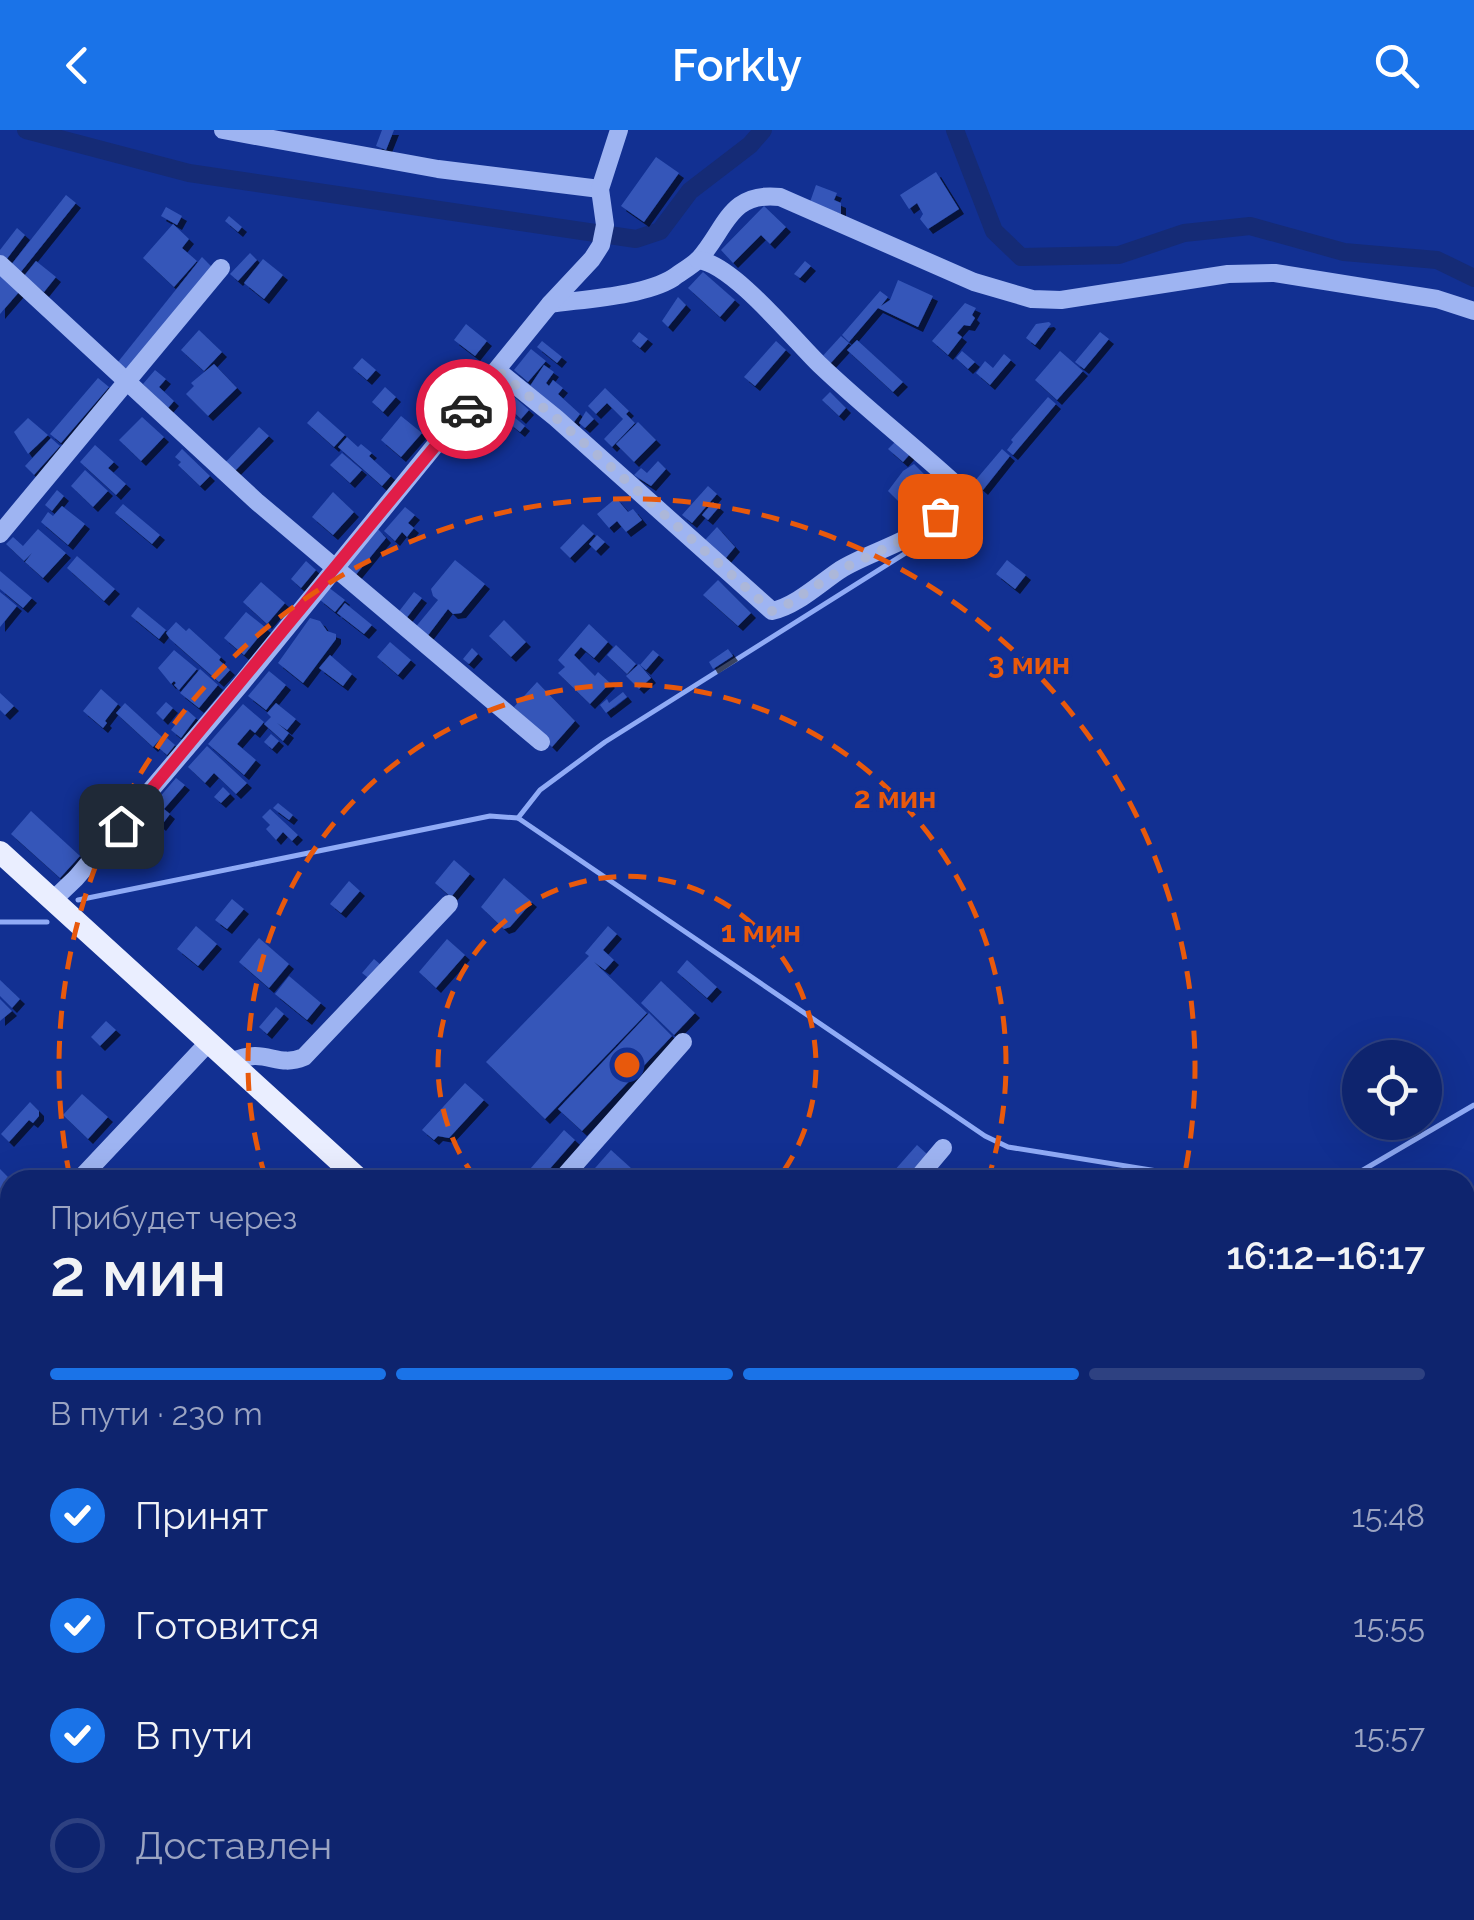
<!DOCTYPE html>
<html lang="ru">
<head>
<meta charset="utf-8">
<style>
  :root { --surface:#0e246e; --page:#172c73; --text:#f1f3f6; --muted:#9ba4c2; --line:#2e4181; --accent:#1a73e8 }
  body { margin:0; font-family:Raleway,sans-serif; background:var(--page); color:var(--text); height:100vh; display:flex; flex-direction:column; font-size:38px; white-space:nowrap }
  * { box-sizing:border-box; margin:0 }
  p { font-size:32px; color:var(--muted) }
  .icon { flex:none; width:55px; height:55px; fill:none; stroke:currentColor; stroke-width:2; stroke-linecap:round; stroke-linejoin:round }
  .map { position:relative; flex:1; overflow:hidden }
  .drawer { position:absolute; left:0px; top:1040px; width:1475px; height:750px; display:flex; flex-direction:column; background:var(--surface); border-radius:30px 30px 0 0; box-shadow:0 10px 40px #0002,0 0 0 2px var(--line) }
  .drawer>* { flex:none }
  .controls { position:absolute; left:1342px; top:910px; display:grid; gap:20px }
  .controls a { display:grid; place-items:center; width:100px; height:100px; border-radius:50%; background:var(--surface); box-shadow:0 10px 40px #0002,0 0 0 2px var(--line); font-size:50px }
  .pin { position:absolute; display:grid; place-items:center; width:85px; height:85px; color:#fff; margin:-42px; border-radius:20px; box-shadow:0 5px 15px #0006 }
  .courier { position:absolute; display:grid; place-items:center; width:100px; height:100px; margin:-50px; border:8px solid #e11d48; border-radius:50%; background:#fff; color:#222; box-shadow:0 2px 12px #0007 }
  .summary em { font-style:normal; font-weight:600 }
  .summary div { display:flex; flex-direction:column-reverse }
  .summary { display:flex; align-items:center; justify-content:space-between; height:170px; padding:0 50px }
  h1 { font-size:65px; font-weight:600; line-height:75px }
  .bar { display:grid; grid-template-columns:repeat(4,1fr); gap:15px 10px; align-content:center; height:120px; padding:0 50px }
  .bar i { height:12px; border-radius:8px; background:var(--line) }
  .bar .on { background:var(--accent) }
  .bar p { grid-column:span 4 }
  ol { padding:0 50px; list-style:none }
  li { display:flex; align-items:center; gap:30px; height:110px }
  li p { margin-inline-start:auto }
  li .icon { padding:10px; border-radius:50%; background:var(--accent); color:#fff; stroke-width:4 }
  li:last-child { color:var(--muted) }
  li i { width:55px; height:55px; border:5px solid var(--line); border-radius:50% }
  header { display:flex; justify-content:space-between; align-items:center; height:130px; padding:0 50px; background:var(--accent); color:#fff; font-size:45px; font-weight:600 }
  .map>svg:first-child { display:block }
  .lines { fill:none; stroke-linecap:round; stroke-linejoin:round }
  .stream { stroke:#90abf6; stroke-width:5 }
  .canal { stroke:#152b76; stroke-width:18 }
  .building { fill:#3557b9; filter:url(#shadow) }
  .minor { stroke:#9eb4f2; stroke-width:18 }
  .major { stroke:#eaeeff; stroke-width:22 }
  .done { stroke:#acb7d9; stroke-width:10; stroke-dasharray:0 18 }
  .route { stroke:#e11d48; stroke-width:12 }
  .ring { fill:none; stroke:#e8590c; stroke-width:5; stroke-dasharray:18 12 }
  .centre { fill:#e8590c; stroke:#123092; stroke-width:5 }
  .ring-label { font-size:30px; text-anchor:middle; font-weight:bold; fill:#e8590c; stroke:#123092; stroke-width:8; stroke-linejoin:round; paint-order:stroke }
</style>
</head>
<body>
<header><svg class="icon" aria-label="back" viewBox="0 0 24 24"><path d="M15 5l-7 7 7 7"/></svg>Forkly<svg class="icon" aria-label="search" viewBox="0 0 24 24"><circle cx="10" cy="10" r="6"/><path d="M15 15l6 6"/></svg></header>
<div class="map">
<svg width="1474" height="1790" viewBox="0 0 1474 1790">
  <defs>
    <filter id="shadow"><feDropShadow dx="5" dy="5" stdDeviation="0" flood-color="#0009"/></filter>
  </defs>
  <rect width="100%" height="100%" fill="#123092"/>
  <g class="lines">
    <g class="stream">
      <polyline points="518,688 540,660 605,612 979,377"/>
      <polyline points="78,770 490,686 518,688 985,1006 1008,1017 1213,1050"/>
      <polyline points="0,792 47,792"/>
      <polyline points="1346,1050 1474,975"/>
      <polyline points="1465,1357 1474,1345"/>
    </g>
    <g class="canal">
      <polyline points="26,0 189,43 636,109 660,101 690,61 750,15 763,0"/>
      <polyline points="955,0 994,101 1021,127 1119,125 1184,103 1250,96 1344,122 1437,130 1474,148"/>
    </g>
  </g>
  <g class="building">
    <polygon points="382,0 394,0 386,20 376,16"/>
    <polygon points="656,27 679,43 644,92 621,76"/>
    <polygon points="936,42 959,79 928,99 920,89 923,84 917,73 909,79 900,65"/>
    <polygon points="816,55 837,63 834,70 841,73 841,84 810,72"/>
    <polygon points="66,65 76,73 20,143 11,135"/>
    <polygon points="764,76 786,97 770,114 761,105 733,133 721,120"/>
    <polygon points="166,77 182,86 177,95 161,86"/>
    <polygon points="229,86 242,97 238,102 225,91"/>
    <polygon points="173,94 189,109 182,118 197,131 174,157 143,128"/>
    <polygon points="17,98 25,105 6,130 0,125 0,120"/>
    <polygon points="250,123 257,130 238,151 230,144"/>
    <polygon points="202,127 212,137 127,239 118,232"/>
    <polygon points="263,129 283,145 264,169 244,153"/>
    <polygon points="36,131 56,147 44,162 24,146"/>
    <polygon points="805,131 811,136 800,148 794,144"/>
    <polygon points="703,142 735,170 720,187 688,158"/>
    <polygon points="0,145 19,162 0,184"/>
    <polygon points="898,150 933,166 918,197 878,178 849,212 842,205 880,161 888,167 881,176 890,170"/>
    <polygon points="678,167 686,175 668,197 662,191"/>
    <polygon points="965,173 976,178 972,185 975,188 970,196 964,195 957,203 962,207 948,225 932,211"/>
    <polygon points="1049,192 1051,194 1035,215 1026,208 1036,194"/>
    <polygon points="466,194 487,211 475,226 454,210"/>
    <polygon points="199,200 222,222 204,241 181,220"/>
    <polygon points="639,202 648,209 640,218 632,211"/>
    <polygon points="1100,202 1109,209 1084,239 1075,232"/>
    <polygon points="841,206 849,213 828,236 820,229"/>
    <polygon points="857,210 903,252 893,262 847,220"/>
    <polygon points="542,211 562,227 557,233 537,217"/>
    <polygon points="776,211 786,220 755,256 744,247"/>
    <polygon points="531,219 546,231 528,252 514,240"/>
    <polygon points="962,221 975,232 968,239 956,228"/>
    <polygon points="1060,221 1083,241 1057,270 1035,250"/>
    <polygon points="1004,224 1011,230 990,255 976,243 985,231 993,238"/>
    <polygon points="362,228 376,240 367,250 353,238"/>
    <polygon points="214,234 237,258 208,286 186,264 194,256 191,253"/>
    <polygon points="544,235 554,242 546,253 549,256 553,250 563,258 558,264 580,284 574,292 530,256"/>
    <polygon points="155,240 166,249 159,257 174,271 168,278 143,254"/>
    <polygon points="98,248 109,257 61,313 50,304"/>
    <polygon points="385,257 396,267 383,282 372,272"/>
    <polygon points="605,258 629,281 626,284 635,293 612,317 604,309 623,289 607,273 596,284 588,276"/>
    <polygon points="830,262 846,278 839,286 822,270"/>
    <polygon points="512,265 529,280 521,289 505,274"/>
    <polygon points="1048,267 1056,274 1013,325 1007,320 1013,312 1011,310"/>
    <polygon points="318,281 345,305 334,317 307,293"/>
    <polygon points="586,281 594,289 585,298 579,293"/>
    <polygon points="401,286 422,303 401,327 381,310"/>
    <polygon points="142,287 164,307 141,331 119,310"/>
    <polygon points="514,287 525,296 520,302 509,293"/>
    <polygon points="28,288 48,305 28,324 14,302"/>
    <polygon points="638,292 656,310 634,332 616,314"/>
    <polygon points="259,297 269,306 231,345 222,336"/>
    <polygon points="347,307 358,317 361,314 372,323 369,326 391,346 382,356 338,317"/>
    <polygon points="51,308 60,316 34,345 25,336"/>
    <polygon points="896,311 910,324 903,332 888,319"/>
    <polygon points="95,315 114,332 108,338 126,354 116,365 80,332"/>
    <polygon points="182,319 210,346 200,356 178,335 181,332 175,327"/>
    <polygon points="1002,319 1010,326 983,360 974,352"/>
    <polygon points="342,323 362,340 350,353 330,335"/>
    <polygon points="658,331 666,339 651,356 634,345 641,338 647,343"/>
    <polygon points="914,334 926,346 900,373 888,361 903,341"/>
    <polygon points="85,340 108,361 93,377 71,356"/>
    <polygon points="930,345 950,365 939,377 918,358"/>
    <polygon points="708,356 717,364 692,393 682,385"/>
    <polygon points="57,360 64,366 52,381 45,375"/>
    <polygon points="333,362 354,382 333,405 312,387"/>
    <polygon points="616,368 628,382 633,379 642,390 626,402 617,391 609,398 597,384"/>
    <polygon points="713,372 719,377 708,390 702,385"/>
    <polygon points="123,374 160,405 152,414 115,383"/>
    <polygon points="62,376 85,394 68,415 41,392 48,382 53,386"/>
    <polygon points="405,377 415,385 408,393 414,398 407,407 402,402 395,411 384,401"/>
    <polygon points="583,394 594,404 570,428 560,418"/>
    <polygon points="717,397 735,417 725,429 705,410"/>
    <polygon points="38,399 66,423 43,448 25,432 32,423 24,431 6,414 13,407 23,416"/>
    <polygon points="378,399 386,408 354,447 344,440"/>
    <polygon points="597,405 605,412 596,421 589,414"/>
    <polygon points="77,426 115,459 104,471 67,438"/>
    <polygon points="455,430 485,454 461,483 453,484 448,479 426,508 414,499 438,470 433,466 431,459"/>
    <polygon points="1007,430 1026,445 1015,459 996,444"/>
    <polygon points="306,431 316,440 301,458 291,449"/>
    <polygon points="0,441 32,468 23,478 0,459"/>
    <polygon points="718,450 751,483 738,496 703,465"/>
    <polygon points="261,452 285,473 267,494 243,472"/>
    <polygon points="328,457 345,470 335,482 319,469"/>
    <polygon points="0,462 17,476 0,497"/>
    <polygon points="414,462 422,468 405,490 397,484"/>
    <polygon points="345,473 372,495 364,504 337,483"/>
    <polygon points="138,477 166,500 159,509 131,486"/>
    <polygon points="246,482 266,498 244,525 224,508"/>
    <polygon points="310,488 320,491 327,501 336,504 336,509 303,553 278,533"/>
    <polygon points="504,490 526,512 511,527 489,506"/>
    <polygon points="176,492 186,501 189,498 221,527 219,530 230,540 219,552 170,509 166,503"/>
    <polygon points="589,494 608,512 594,528 581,517 574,525 595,546 598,542 610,553 590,574 558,543 565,537 558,530"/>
    <polygon points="390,512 411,530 398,545 377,527"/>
    <polygon points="616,515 636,534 627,544 607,525"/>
    <polygon points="472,518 478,524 469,534 463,529"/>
    <polygon points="728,519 733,526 713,539 709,532"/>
    <polygon points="174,520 197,539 179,560 174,555 176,553 174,551 171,554 158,538"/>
    <polygon points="653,520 659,525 646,540 640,535"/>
    <polygon points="330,525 352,544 343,556 319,538"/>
    <polygon points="639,534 651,548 639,559 626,546"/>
    <polygon points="200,539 218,555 199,578 180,563"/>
    <polygon points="269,541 286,555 266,580 248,566"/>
    <polygon points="537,552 575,591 552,617 546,611 548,609 514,577"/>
    <polygon points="101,559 118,574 105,591 107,593 103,598 83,581"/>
    <polygon points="623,562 627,567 606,583 600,575 607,569 609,573"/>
    <polygon points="0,563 14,576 5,585 0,580"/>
    <polygon points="166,572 173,578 163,590 156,583"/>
    <polygon points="125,573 162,607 153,617 116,583"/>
    <polygon points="276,573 296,589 287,600 277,593 289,603 283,611 264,594 271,587 267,583"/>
    <polygon points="243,574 264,592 255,603 250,599 237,614 256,630 244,645 208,614"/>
    <polygon points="187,580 196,588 181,608 171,600"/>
    <polygon points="271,604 279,611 272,619 264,612"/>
    <polygon points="167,608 175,615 167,625 159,618"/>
    <polygon points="207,616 247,653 236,664 214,643 205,653 188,637"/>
    <polygon points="176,648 185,655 164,679 170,684 161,696 146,683"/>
    <polygon points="223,657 230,664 221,673 214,667"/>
    <polygon points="278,673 293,685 289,690 273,678"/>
    <polygon points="270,679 298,705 292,711 283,702 276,710 266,699 270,695 262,687"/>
    <polygon points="31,681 80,726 60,748 11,704"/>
    <polygon points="454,730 470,744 451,767 435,753"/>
    <polygon points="504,748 532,772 510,797 504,799 481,777"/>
    <polygon points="349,751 360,761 341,783 330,774"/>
    <polygon points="232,769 244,779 227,799 215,790"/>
    <polygon points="196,796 217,814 198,836 177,819"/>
    <polygon points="608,796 617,804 603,820 614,830 605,840 594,832 647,883 545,989 486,932 589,826 585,823"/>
    <polygon points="259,808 289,834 269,858 239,832"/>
    <polygon points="447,809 465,825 436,858 419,842"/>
    <polygon points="374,829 382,836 371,850 362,843"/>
    <polygon points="687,830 717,857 707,868 677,842"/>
    <polygon points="289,846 321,873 307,890 275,864"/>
    <polygon points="0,850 20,869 12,878 0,866"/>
    <polygon points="661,851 695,883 674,905 641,873"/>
    <polygon points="0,869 12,881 0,891"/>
    <polygon points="276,877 284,884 267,904 259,897"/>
    <polygon points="649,883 672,906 582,1001 558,979"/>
    <polygon points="106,891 116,900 100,916 91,907"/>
    <polygon points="465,953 484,970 449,1008 438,1006 434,1010 422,1000"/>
    <polygon points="82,964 108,987 88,1009 63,985"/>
    <polygon points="30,972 39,981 39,986 33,993 29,990 9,1012 1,1004"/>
    <polygon points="564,1000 575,1010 540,1050 528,1050 524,1046"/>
    <polygon points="917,1015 927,1024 905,1050 886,1050"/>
    <polygon points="611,1020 632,1039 623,1050 593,1050 588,1046"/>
    <polygon points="0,1039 10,1049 10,1066 0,1077"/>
    <polygon points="0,1193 10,1202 10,1248 0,1239"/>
    <polygon points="10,1259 10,1277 8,1280 0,1270"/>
    <polygon points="10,1349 10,1384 0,1395 0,1360"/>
    <polygon points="10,1448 10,1467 0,1477 0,1459"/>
    <polygon points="10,1718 10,1739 0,1749 0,1729"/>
    <polygon points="170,1780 219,1780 229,1790 180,1790"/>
    <polygon points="567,1780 581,1780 576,1785 581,1790 557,1790"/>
    <polygon points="601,1780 628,1780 635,1787 632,1790 599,1790 595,1786"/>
    <polygon points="710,1780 726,1780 731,1784 725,1790 711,1790 706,1784"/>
    <polygon points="736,1780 750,1780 761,1790 727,1790"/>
    <polygon points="894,1780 943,1780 934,1790 885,1790"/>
    <polygon points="1037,1780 1053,1780 1053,1790 1032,1788"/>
  </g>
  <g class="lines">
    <g class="minor">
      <polyline points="223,0 438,39 600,59"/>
      <polyline points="0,134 256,371 541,612"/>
      <path d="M550 174C584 169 644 166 673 148 681 142 692 136 699 129 726 99 729 61 780 67L974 152 1032 169 1061 170 1228 144 1275 143 1437 169 1474 181"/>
      <path d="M498 241 556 288 772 481C796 476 819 454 840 440 879 416 936 408 957 362L954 353C910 313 863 276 820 235 794 210 732 133 698 130"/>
      <polyline points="0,404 221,138"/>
      <polyline points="53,770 76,748 241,554 550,174 592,129 601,115 605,95 600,59 619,0"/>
      <path d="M231 932C267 916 275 939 304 927L449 774"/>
      <polyline points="79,1050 209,912"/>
      <polyline points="561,1050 683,912"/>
      <polyline points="916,1050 943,1018"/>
      <polyline points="0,1138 10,1127"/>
      <polyline points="0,1151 10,1160"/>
      <polyline points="0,1523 10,1533"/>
      <polyline points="0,1707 10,1696"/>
      <polyline points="268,1780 278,1790"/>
      <polyline points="679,1780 689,1790"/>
      <polyline points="462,1790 471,1780"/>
    </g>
    <g class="major">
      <polyline points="0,722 360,1050"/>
      <polyline points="1465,1272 1474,1260"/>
      <polyline points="1102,1790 1108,1780"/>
    </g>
  </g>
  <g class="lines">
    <polyline class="done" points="466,279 498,241 556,288 772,481 785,476 844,438 911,406 940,386"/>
    <polyline class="route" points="121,696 466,279"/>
  </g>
  <g class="ring">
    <path d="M476 1049A189 189 0 1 1 778 1049"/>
    <path d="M266 1049A379 379 0 1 1 988 1049"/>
    <path d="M70 1048A568 568 0 1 1 1184 1048"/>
  </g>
  <circle cx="627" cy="935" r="15" class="centre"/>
  <g class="ring-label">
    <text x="1029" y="544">3 мин</text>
    <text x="895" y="678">2 мин</text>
    <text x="761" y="812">1 мин</text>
  </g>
</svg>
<div class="controls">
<a><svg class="icon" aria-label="locate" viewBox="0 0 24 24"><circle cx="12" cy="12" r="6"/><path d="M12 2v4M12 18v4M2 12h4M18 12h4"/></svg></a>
</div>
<div class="pin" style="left:940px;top:386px;background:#ea580c"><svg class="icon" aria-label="bag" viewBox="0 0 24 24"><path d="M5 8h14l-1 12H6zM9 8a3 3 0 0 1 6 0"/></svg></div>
<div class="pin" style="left:121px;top:696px;background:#1f2937"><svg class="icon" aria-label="home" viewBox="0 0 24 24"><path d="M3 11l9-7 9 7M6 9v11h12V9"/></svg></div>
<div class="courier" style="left:466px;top:279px"><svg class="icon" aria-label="car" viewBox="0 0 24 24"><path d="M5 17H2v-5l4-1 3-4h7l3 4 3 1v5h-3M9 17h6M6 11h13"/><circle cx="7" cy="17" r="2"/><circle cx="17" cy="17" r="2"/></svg></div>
<section class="drawer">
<div class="summary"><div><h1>2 мин</h1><p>Прибудет через</p></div><em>16:12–16:17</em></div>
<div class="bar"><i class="on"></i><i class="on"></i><i class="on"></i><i></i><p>В пути · 230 m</p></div>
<ol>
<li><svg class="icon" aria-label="check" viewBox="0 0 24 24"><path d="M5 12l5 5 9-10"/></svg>Принят<p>15:48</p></li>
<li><svg class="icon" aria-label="check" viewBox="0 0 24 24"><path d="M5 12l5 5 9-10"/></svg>Готовится<p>15:55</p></li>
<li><svg class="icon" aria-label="check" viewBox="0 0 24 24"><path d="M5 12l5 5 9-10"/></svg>В пути<p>15:57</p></li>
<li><i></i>Доставлен</li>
</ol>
</section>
</div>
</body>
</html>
